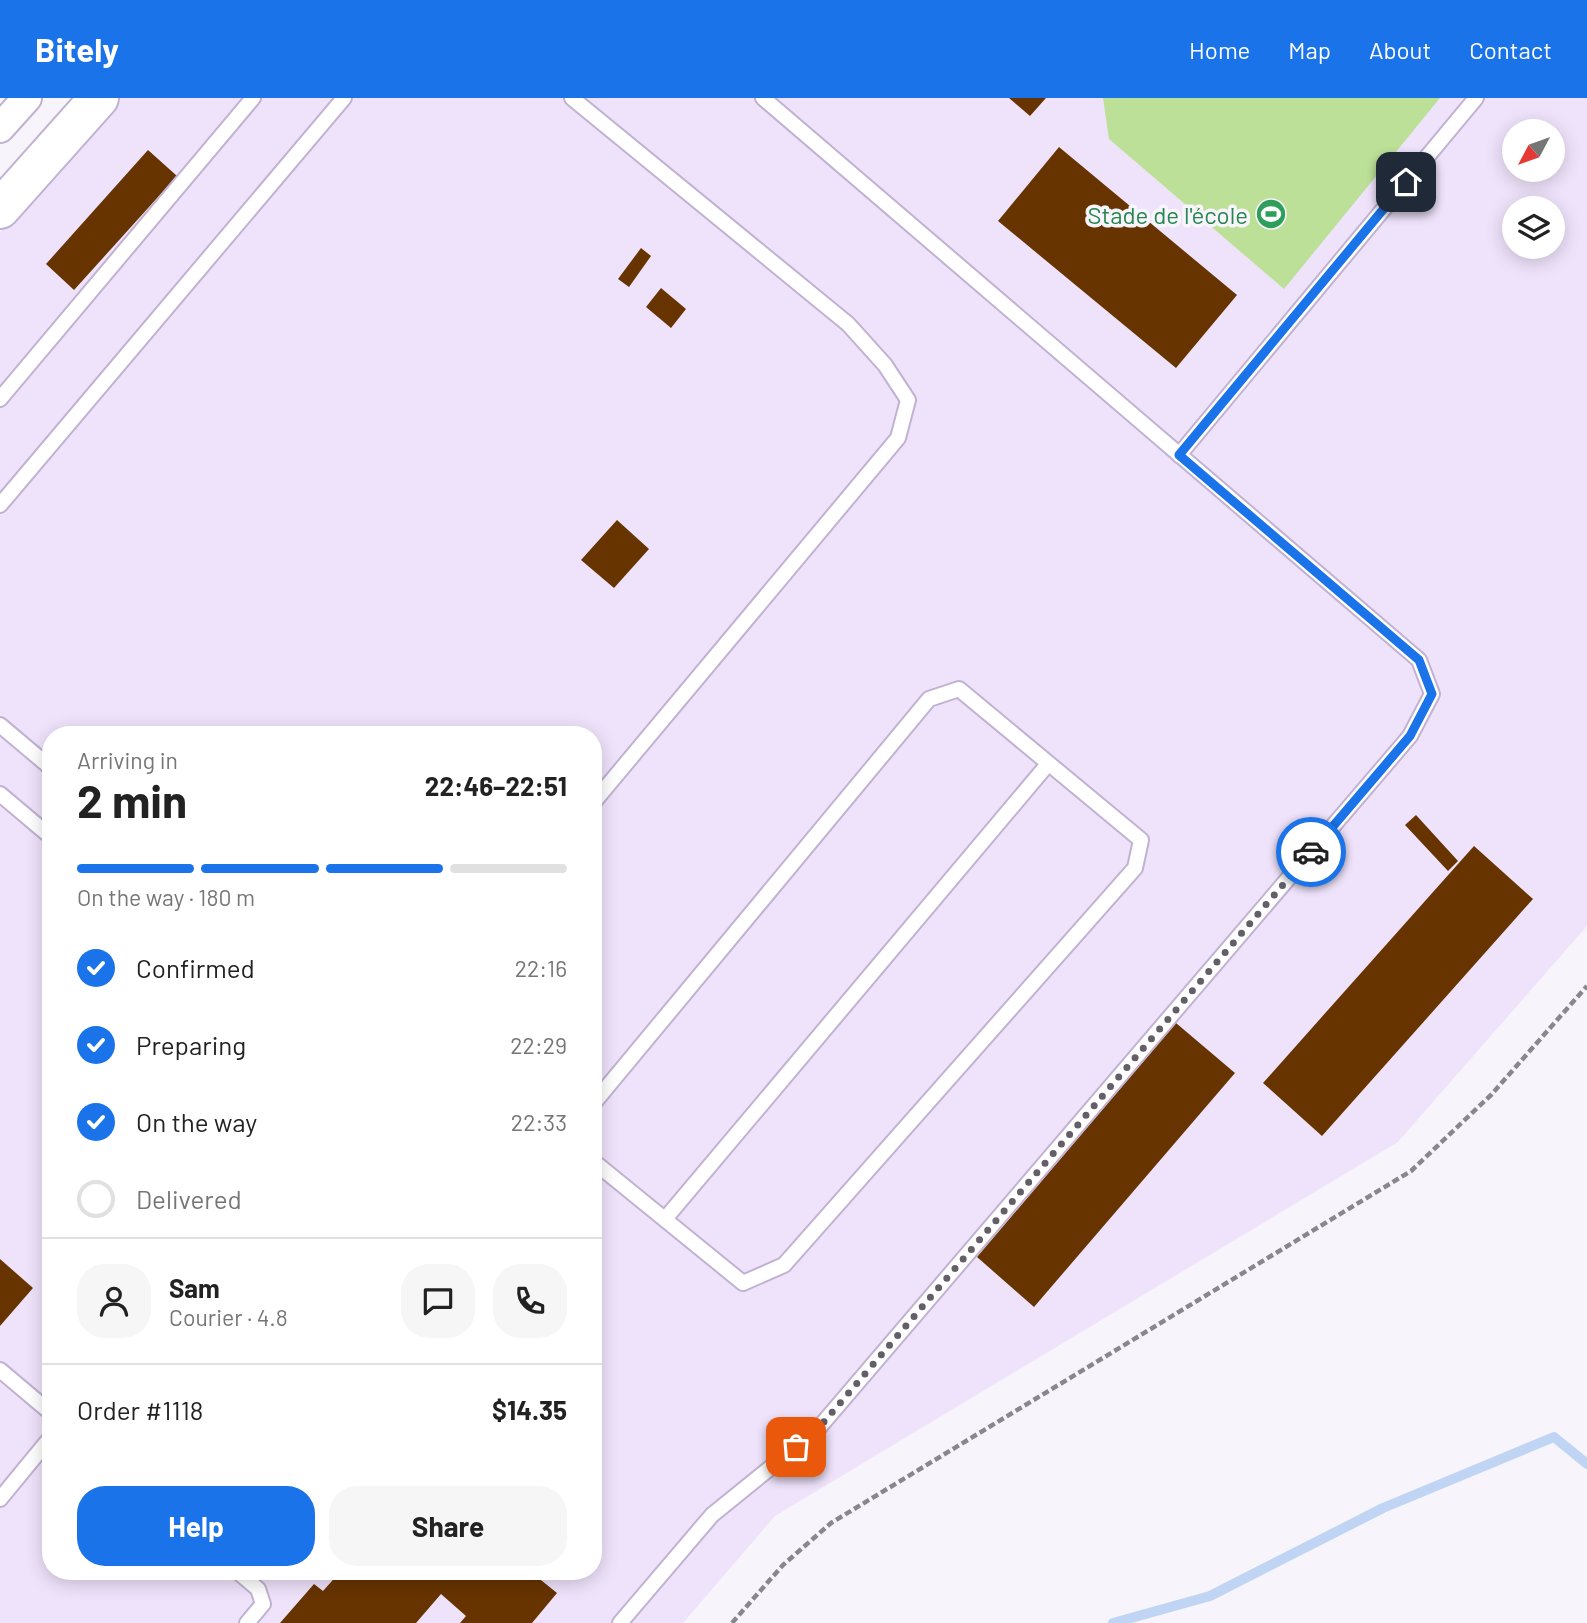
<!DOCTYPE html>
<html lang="en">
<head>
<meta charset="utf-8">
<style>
  :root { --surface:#fff; --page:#f6f6f6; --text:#222; --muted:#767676; --line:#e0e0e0; --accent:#1a73e8 }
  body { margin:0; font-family:Barlow,sans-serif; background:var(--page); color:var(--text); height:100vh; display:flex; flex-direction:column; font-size:26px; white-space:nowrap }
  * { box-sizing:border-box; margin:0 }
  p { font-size:23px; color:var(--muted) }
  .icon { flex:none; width:38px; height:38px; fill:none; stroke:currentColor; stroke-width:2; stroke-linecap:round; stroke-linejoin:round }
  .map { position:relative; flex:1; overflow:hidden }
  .side { position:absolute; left:42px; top:628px; width:560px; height:854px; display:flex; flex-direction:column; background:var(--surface); border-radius:28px; box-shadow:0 4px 18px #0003 }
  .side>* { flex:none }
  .needle { width:46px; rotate:229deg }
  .fabs { position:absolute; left:1502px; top:21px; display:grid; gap:14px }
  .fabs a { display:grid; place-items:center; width:63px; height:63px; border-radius:50%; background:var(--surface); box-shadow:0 4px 18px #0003; font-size:35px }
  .pin { position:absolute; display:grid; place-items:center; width:60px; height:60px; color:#fff; margin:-30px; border-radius:14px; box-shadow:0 4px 10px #0006 }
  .courier { position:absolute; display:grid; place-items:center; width:70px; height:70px; margin:-35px; border:5px solid #1a73e8; border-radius:50%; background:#fff; color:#222; box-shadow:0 2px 9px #0007 }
  .headline em { font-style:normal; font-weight:700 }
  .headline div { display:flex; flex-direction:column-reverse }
  .headline { display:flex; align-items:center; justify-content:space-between; height:119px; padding:0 35px }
  h1 { font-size:46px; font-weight:700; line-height:52px }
  .bar { display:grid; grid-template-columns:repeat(4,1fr); gap:10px 7px; align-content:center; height:84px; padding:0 35px }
  .bar i { height:9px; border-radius:5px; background:var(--line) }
  .bar .active { background:var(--accent) }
  .bar p { grid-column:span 4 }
  .line { display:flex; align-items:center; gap:18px; padding:0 35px; border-top:2px solid var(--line) }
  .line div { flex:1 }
  .round { display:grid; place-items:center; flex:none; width:74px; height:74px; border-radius:28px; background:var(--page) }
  ol { padding:0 35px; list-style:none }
  li { display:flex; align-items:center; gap:21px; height:77px }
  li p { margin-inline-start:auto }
  li .icon { padding:7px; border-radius:50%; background:var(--accent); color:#fff; stroke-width:4 }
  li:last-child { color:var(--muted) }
  li i { width:38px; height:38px; border:4px solid var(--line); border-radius:50% }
  .cta { display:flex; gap:14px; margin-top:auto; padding:14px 35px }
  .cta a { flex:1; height:80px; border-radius:28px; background:var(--accent); color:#fff; font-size:28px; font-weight:700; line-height:80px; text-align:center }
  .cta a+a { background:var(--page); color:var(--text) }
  header { display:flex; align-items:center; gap:42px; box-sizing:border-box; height:98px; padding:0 35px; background:var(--accent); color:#fff }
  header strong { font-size:33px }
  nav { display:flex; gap:38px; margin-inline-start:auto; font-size:24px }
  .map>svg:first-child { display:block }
  .built { fill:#efe3fb; fill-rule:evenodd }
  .green { fill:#bce098 }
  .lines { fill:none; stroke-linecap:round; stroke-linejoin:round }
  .stream { stroke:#bfd5f3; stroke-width:10 }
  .building { fill:#673400 }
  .lane-casing { stroke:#c2b2d1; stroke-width:18 }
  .street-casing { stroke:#c2b2d1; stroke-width:32 }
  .secondary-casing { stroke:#c2b2d1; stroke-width:42 }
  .path { stroke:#8a868f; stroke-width:4.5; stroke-dasharray:7 3.5; stroke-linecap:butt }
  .lane { stroke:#fff; stroke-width:14 }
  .street { stroke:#fff; stroke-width:28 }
  .secondary { stroke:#fff; stroke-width:38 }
  .done { stroke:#635e68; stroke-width:7; stroke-dasharray:0 12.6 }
  .route { stroke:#1a73e8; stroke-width:9 }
  .labels { text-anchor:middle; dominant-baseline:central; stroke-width:7; stroke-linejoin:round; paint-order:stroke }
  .leisure-label { font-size:24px; fill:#27864d; stroke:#f7f4fb; text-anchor:end }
</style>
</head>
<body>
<header>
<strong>Bitely</strong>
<nav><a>Home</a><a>Map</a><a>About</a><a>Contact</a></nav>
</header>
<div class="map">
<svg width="1587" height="1525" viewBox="0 0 1587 1525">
  <rect width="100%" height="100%" fill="#f7f4fb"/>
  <path class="built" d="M118 0H1587V828L1398 1044 775 1418 683 1525H0V134ZM1514 33H1552V72H1514ZM1514 110H1552V149H1514ZM51 637H593V1474H51Z"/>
  <polygon class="green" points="1103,0 1440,0 1284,191 1109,41"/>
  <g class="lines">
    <polyline class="stream" points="1113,1525 1210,1498 1383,1410 1554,1339 1587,1366"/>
  </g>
  <g class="building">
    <polygon points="1009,0 1046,0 1030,18"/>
    <polygon points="1059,49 1237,197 1176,270 998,123"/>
    <polygon points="148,52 177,78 74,192 46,166"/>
    <polygon points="641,150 651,158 629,189 618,181"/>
    <polygon points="661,190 686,211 671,230 646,209"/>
    <polygon points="617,422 649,451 614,490 581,462"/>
    <polygon points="1416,717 1458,763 1448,773 1405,727"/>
    <polygon points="1474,748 1533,801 1322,1038 1263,985"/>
    <polygon points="1176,925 1235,975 1034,1209 977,1159"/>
    <polygon points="0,1161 33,1190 0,1228"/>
    <polygon points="340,1474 531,1474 557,1495 532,1525 460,1525 466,1518 441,1496 416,1525 280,1525 314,1486 323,1493"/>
  </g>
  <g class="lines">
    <g class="lane-casing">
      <g id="lane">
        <polyline points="572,0 848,226 885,267 908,302 898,340 593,705"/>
        <polyline points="0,301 253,0"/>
        <polyline points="1179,357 1476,0"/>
        <polyline points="0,407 344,0"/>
        <polyline points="0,627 51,670"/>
        <polyline points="0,696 51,739"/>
        <polyline points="593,1006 929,601 959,591 1141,742 1135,770 784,1167 743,1185 593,1063"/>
        <polyline points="665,1121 1048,666"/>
        <polyline points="0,1272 51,1315"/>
        <polyline points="0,1401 51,1339"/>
        <polyline points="238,1474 258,1491 263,1506 247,1525"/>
        <polyline points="620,1525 712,1417 817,1332 1410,638 1432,596 1419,562 763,0"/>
      </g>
    </g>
    <g class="street-casing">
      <polyline id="street" points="0,30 27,0"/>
    </g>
    <g class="secondary-casing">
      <polyline id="secondary" points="0,111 99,0"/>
    </g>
    <polyline class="path" points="732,1525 783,1467 831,1425 1411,1073 1491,997 1587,888"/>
    <use href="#lane" class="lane"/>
    <use href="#street" class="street"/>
    <use href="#secondary" class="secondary"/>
  </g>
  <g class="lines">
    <polyline class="done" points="796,1349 817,1332 1311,754"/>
    <polyline class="route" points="1311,754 1410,638 1432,596 1419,562 1179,357 1406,84"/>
  </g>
  <defs>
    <g id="stadium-disc" transform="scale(1.575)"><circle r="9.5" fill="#2e9e5b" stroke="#f7f4fb"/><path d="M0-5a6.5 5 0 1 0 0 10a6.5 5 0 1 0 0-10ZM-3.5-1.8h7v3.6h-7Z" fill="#fff"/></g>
  </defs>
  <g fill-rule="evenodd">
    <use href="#stadium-disc" x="1271" y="116"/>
  </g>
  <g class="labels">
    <g class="leisure-label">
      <text x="1248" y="116">Stade de l'école</text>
    </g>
  </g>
</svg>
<div class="fabs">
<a><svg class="needle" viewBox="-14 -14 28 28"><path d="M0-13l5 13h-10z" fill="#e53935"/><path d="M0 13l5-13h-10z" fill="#767676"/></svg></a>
<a><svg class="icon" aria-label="layers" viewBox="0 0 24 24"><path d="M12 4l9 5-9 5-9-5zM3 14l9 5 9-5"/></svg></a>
</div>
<div class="pin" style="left:796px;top:1349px;background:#ea580c"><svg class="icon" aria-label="bag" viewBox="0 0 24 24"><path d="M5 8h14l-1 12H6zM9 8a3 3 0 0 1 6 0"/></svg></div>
<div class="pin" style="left:1406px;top:84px;background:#1f2937"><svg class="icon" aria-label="home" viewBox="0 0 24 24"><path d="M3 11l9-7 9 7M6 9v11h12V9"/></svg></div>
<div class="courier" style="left:1311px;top:754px"><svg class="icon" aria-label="car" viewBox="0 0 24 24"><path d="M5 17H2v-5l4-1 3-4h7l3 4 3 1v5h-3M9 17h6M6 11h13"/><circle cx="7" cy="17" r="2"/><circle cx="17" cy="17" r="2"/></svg></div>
<section class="side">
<div class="headline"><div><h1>2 min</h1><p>Arriving in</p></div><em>22:46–22:51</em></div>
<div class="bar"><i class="active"></i><i class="active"></i><i class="active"></i><i></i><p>On the way · 180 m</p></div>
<ol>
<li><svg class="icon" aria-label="check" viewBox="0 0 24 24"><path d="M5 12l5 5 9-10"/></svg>Confirmed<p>22:16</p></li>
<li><svg class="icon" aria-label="check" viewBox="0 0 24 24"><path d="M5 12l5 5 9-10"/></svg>Preparing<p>22:29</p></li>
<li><svg class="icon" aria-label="check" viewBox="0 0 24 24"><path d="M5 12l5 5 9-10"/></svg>On the way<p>22:33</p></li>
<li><i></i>Delivered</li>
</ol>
<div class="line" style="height:126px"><a class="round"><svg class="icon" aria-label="person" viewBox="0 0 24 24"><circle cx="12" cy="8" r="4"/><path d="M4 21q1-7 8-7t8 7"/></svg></a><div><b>Sam</b><p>Courier · 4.8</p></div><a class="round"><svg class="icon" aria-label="chat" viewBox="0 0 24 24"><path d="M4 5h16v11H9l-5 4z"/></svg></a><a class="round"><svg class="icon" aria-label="phone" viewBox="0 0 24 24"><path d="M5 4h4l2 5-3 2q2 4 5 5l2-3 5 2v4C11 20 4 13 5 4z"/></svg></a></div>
<div class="line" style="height:91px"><div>Order #1118</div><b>$14.35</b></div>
<div class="cta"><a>Help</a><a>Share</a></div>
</section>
</div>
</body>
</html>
